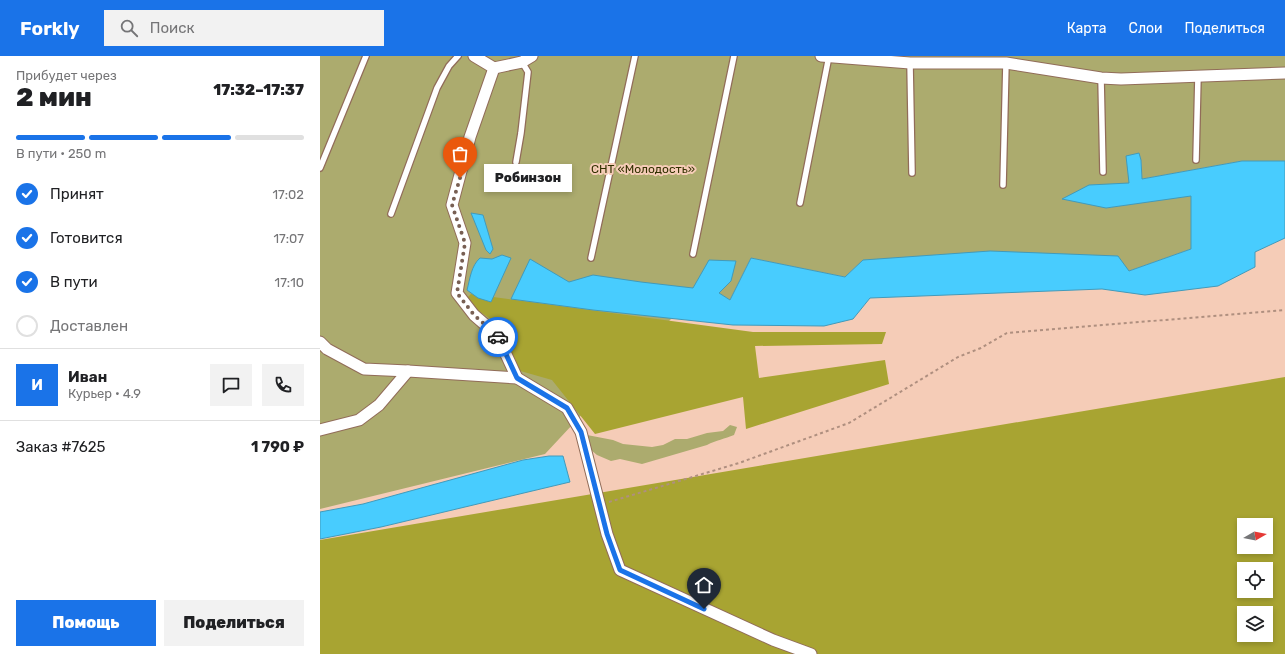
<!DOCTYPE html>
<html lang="ru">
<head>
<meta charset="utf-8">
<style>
  :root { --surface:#fff; --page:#f2f2f2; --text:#202124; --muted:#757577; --line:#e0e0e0; --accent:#1a73e8 }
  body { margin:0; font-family:Rubik,sans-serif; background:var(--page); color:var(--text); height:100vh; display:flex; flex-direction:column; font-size:15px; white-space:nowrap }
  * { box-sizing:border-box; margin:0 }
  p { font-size:13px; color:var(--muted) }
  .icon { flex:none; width:22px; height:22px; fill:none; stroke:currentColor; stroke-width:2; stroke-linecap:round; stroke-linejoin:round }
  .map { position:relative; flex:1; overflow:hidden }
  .details { display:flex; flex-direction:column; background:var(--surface); width:320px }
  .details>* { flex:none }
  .needle { width:26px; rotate:81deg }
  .fabs { position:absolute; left:917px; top:462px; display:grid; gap:8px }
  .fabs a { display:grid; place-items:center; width:36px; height:36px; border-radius:0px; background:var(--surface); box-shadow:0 2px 6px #0003; font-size:20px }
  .pin { position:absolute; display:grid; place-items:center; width:34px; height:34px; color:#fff; margin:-41px -17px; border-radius:50% 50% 50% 0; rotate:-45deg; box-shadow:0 0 4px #0007 }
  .pin .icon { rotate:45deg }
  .courier { position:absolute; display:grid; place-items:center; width:40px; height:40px; margin:-20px; border:3px solid #1a73e8; border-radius:50%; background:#fff; color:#222; box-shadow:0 1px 5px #0007 }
  .bubble { position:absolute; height:28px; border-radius:0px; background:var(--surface); box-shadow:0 2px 6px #0003; font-size:13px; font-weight:800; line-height:28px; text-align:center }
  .headline em { font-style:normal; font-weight:800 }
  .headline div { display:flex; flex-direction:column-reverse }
  .headline { display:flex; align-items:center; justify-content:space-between; height:68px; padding:0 16px }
  h1 { font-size:26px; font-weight:800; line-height:30px }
  .bar { display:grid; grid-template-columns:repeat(4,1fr); gap:6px 4px; align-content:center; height:48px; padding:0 16px }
  .bar i { height:5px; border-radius:3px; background:var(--line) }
  .bar .current { background:var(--accent) }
  .bar p { grid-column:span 4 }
  .line { display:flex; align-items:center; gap:10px; padding:0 16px; border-top:1px solid var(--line) }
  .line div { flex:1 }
  .round { display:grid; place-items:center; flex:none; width:42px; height:42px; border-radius:0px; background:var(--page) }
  ol { padding:0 16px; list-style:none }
  li { display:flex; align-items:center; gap:12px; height:44px }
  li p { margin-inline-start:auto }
  li .icon { padding:4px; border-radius:50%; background:var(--accent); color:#fff; stroke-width:4 }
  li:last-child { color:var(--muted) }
  li i { width:22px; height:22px; border:2px solid var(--line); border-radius:50% }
  .cta { display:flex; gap:8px; margin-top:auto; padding:8px 16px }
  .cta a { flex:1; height:46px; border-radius:0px; background:var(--accent); color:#fff; font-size:16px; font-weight:800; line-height:46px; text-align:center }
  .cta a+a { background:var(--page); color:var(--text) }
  header { display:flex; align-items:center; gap:24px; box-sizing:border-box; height:56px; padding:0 20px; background:var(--accent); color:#fff }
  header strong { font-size:19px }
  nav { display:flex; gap:22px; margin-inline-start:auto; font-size:14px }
  .search { width:280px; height:36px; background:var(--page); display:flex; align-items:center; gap:10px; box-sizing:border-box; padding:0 14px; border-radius:0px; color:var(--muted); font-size:15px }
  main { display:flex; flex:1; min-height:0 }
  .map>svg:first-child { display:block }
  .green { fill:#acab6e }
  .forest { fill:#a8a432; fill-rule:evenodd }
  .water { fill:#48ccfe; stroke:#429aba }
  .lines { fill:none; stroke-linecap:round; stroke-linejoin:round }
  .service-casing { stroke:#916c59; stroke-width:8 }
  .minor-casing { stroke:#916c59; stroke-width:13 }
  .path { stroke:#af8f7f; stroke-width:2; stroke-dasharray:3 3; stroke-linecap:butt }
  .service { stroke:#fff; stroke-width:5.5 }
  .minor { stroke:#fff; stroke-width:11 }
  .done { stroke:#785f53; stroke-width:4; stroke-dasharray:0 7.2 }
  .route { stroke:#1a73e8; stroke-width:5 }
  .labels { text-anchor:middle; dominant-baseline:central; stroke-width:4; stroke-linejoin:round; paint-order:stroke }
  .park-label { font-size:12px; fill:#323000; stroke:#f5ccb7 }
</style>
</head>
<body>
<header>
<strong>Forkly</strong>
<div class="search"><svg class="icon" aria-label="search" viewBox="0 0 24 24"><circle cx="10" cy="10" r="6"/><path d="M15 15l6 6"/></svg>Поиск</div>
<nav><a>Карта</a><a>Слои</a><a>Поделиться</a></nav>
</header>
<main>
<section class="details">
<div class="headline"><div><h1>2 мин</h1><p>Прибудет через</p></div><em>17:32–17:37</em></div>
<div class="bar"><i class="current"></i><i class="current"></i><i class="current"></i><i></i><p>В пути · 250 m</p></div>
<ol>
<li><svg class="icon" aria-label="check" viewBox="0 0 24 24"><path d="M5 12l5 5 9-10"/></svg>Принят<p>17:02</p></li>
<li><svg class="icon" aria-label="check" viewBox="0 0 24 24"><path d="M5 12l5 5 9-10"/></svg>Готовится<p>17:07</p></li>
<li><svg class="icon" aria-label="check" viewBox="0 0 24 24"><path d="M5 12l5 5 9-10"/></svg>В пути<p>17:10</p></li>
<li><i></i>Доставлен</li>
</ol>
<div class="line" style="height:72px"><b class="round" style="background:var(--accent);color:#fff">И</b><div><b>Иван</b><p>Курьер · 4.9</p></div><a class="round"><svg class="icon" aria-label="chat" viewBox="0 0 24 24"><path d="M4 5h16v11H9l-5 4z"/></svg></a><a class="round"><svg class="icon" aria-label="phone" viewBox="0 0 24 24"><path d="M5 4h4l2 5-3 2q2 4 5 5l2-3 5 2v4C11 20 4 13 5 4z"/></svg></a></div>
<div class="line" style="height:52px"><div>Заказ #7625</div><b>1 790 ₽</b></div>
<div class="cta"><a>Помощь</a><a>Поделиться</a></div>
</section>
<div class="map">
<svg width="965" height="598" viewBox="0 0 965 598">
  <rect width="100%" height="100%" fill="#f5ccb7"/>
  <g class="green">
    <polygon points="0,0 965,0 965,105 922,105 822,123 821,104 810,127 786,152 871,139 871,193 809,215 543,204 525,221 431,202 410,244 398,237 411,225 374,232 364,249 225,398 0,453"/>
    <path d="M410 369 417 371 414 379C405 383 396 384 387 389L322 408 300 403 291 405 277 399 271 394 267 379 293 384 303 388 332 391 343 389 355 383H367L387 377 403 375Z"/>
  </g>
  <g class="forest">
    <polygon points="151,238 433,276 566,276 562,288 435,290 439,322 565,304 569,328 426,373 423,341 275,378 232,324 197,314 178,268 144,245"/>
    <path d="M965 321V598H0V484ZM924 469H946V491H924ZM924 513H946V535H924ZM924 557H946V579H924Z"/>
  </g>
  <g class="water">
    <polygon points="819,97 821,104 822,123 922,105 965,105 965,182 935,196 935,211 898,230 825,239 782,233 550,242 533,263 504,270 413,269 273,254 191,243 210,203 249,226 273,219 321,226 373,232 389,204 416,205 411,225 399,237 410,244 431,202 525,221 543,204 670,195 798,200 809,215 871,193 871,140 786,152 742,143 769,129 809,127 806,100"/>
    <polygon points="151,157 163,159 173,193 170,198 166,194"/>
    <path d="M182 199 191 202 171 246 158 242 147 234C150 223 151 210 160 202L172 203Z"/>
    <polygon points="229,400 243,400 250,426 61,471 0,483 0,456 43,448 203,404"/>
  </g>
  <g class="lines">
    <g class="service-casing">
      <g id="service">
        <polyline points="590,7 592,117"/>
        <polyline points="781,22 783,116"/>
        <polyline points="876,104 878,20"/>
        <polyline points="196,106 201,77 208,16 202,6"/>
        <polyline points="0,112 46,0"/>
        <polyline points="683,129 686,7"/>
        <polyline points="480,147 509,0"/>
        <polyline points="71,158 117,32 129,10 138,0"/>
        <polyline points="373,198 414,0"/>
        <polyline points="271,202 315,0"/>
      </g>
    </g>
    <g class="minor-casing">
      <g id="minor">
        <polyline points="154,0 174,12"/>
        <polyline points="501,0 590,7 686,7 781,22 801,23 965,17"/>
        <polyline points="174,12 150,81 132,149 145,187 137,237 154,259 177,279 197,322"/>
        <polyline points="174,12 202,6 212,0"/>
        <polyline points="0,286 7,293 44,313 88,315 197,322 247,352 261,376 287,478 300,514 453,584 491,598"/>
        <polyline points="0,374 39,364 59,349 88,315"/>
      </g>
    </g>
    <polyline class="path" points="289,446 419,407 529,367 638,301 661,292 687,277 965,254"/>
    <use href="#service" class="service"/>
    <use href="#minor" class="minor"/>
  </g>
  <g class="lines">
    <polyline class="done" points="140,122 132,149 145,187 137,237 154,259 177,279 178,281"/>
    <polyline class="route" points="178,281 197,322 247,352 261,376 287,478 300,514 384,553"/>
  </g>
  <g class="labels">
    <g class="park-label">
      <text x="323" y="113">СНТ «Молодость»</text>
    </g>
  </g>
</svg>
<div class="fabs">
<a><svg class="needle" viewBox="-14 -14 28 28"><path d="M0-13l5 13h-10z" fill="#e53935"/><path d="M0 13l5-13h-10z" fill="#757577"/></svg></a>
<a><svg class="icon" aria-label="locate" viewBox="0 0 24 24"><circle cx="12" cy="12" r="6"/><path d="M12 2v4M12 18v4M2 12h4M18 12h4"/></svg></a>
<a><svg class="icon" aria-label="layers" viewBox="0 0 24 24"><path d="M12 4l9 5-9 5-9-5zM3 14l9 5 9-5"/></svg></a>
</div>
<div class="pin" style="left:140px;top:122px;background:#ea580c"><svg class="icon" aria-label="bag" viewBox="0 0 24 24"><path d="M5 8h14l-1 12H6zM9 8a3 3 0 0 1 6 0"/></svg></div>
<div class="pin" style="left:384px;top:553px;background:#1f2937"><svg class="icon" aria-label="home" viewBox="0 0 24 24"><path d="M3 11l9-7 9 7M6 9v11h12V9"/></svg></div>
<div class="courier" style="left:178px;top:281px"><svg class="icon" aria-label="car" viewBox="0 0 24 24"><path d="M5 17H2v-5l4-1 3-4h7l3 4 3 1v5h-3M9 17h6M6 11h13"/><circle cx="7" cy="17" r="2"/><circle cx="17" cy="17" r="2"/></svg></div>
<div class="bubble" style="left:164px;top:108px;width:88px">Робинзон</div>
</div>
</main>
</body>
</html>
